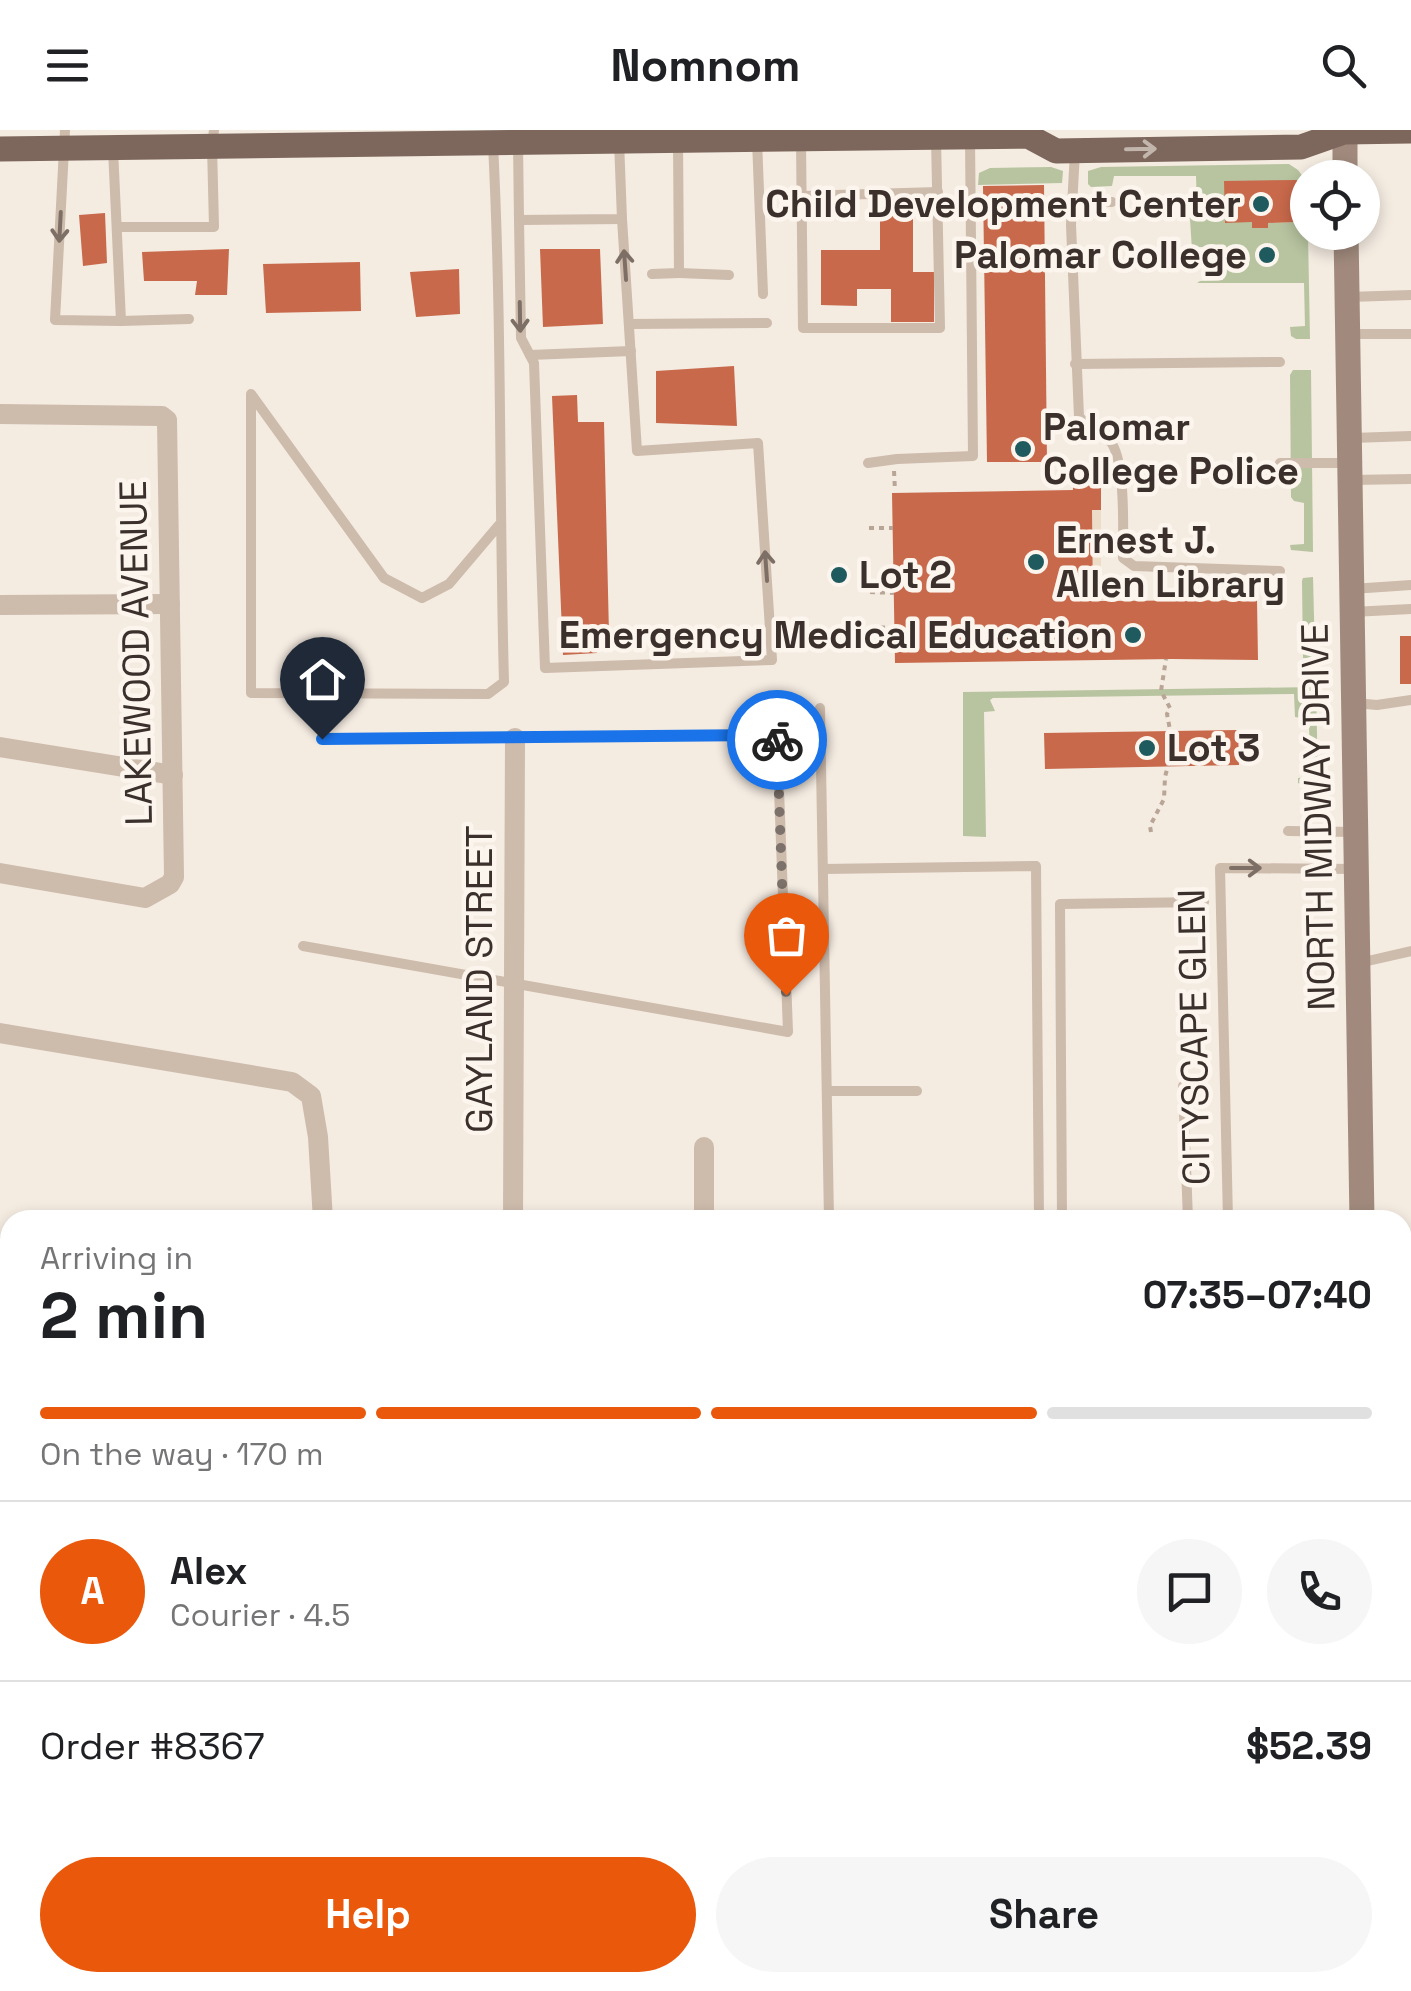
<!DOCTYPE html>
<html lang="en">
<head>
<meta charset="utf-8">
<style>
  :root { --surface:#fff; --page:#f6f6f6; --text:#202124; --muted:#757577; --line:#e0e0e0; --accent:#ea580c }
  body { margin:0; font-family:"Space Grotesk",sans-serif; background:var(--page); color:var(--text); height:100vh; display:flex; flex-direction:column; font-size:38px; white-space:nowrap }
  * { box-sizing:border-box; margin:0 }
  p { font-size:32px; color:var(--muted) }
  .icon { flex:none; width:55px; height:55px; fill:none; stroke:currentColor; stroke-width:2; stroke-linecap:round; stroke-linejoin:round }
  .map { position:relative; flex:1; overflow:hidden }
  .panel { position:absolute; left:0px; top:1080px; width:1412px; height:782px; display:flex; flex-direction:column; background:var(--surface); border-radius:30px 30px 0 0; box-shadow:0 5px 15px #0003 }
  .panel>* { flex:none }
  .fabs { position:absolute; left:1290px; top:30px; display:grid; gap:20px }
  .fabs a { display:grid; place-items:center; width:90px; height:90px; border-radius:50%; background:var(--surface); box-shadow:0 5px 15px #0003; font-size:50px }
  .pin { position:absolute; display:grid; place-items:center; width:85px; height:85px; color:#fff; margin:-102px -42px; border-radius:50% 50% 50% 0; rotate:-45deg; box-shadow:0 0 10px #0007 }
  .pin .icon { rotate:45deg }
  .courier { position:absolute; display:grid; place-items:center; width:100px; height:100px; margin:-50px; border:8px solid #1a73e8; border-radius:50%; background:#fff; color:#222; box-shadow:0 2px 12px #0007 }
  .summary em { font-style:normal; font-weight:700 }
  .summary div { display:flex; flex-direction:column-reverse }
  .summary { display:flex; align-items:center; justify-content:space-between; height:170px; padding:0 40px }
  h1 { font-size:65px; font-weight:700; line-height:75px }
  .bar { display:grid; grid-template-columns:repeat(4,1fr); gap:15px 10px; align-content:center; height:120px; padding:0 40px }
  .bar i { height:12px; border-radius:8px; background:var(--line) }
  .bar .selected { background:var(--accent) }
  .bar p { grid-column:span 4 }
  .line { display:flex; align-items:center; gap:25px; padding:0 40px; border-top:2px solid var(--line) }
  .line div { flex:1 }
  .round { display:grid; place-items:center; flex:none; width:105px; height:105px; border-radius:52px; background:var(--page) }
  .button { display:flex; gap:20px; margin-top:auto; padding:20px 40px }
  .button a { flex:1; height:115px; border-radius:60px; background:var(--accent); color:#fff; font-size:40px; font-weight:700; line-height:115px; text-align:center }
  .button a+a { background:var(--page); color:var(--text) }
  header { display:flex; justify-content:space-between; align-items:center; height:130px; padding:0 40px; background:var(--surface); font-size:45px; font-weight:700 }
  .map>svg:first-child { display:block }
  .green { fill:#b8c4a0; fill-rule:evenodd }
  .plaza { fill:#ecdcc8 }
  .lines { fill:none; stroke-linecap:round; stroke-linejoin:round }
  .stream { stroke:#7fb0b2; stroke-width:5 }
  .building { fill:#c8694b }
  .path { stroke:#b9a596; stroke-width:4; stroke-dasharray:5 5; stroke-linecap:butt }
  .lane { stroke:#cdbbac; stroke-width:10 }
  .street { stroke:#cdbbac; stroke-width:20 }
  .secondary { stroke:#a18a7d; stroke-width:25 }
  .primary { stroke:#7d675c; stroke-width:25 }
  .oneway { stroke:#c2b5ac }
  .oneway2 { stroke:#7d6f65 }
  .done { stroke:#7c716b; stroke-width:10; stroke-dasharray:0 18 }
  .route { stroke:#1a73e8; stroke-width:12 }
  .poi-dot { fill:#1f5a5e; stroke:#fbf5ee; stroke-width:4 }
  .labels { text-anchor:middle; dominant-baseline:central; stroke-width:9; stroke-linejoin:round; paint-order:stroke }
  .poi-label { font-size:38px; font-weight:bold; fill:#3b302b; stroke:#fbf5ee; text-anchor:start }
  .street-label { font-size:38px; fill:#3b302b; stroke:#fbf5ee }
</style>
</head>
<body>
<header><svg class="icon" aria-label="menu" viewBox="0 0 24 24"><path d="M4 6h16M4 12h16M4 18h16"/></svg>Nomnom<svg class="icon" aria-label="search" viewBox="0 0 24 24"><circle cx="10" cy="10" r="6"/><path d="M15 15l6 6"/></svg></header>
<div class="map">
<svg width="1411" height="1861" viewBox="0 0 1411 1861">
  <rect width="100%" height="100%" fill="#f4ebe1"/>
  <g class="green">
    <path d="M1289 34 1298 40 1307 52 1310 209H1296L1291 206 1290 197 1305 196 1304 153H1197L1200 151 1223 150 1222 117H1198L1197 120H1192L1190 89 1159 88 1158 81 1164 77H1197L1196 46H1114L1112 56 1091 57 1088 54V41L1101 37ZM1297 50V92L1268 93V98H1253L1252 92H1225Z"/>
    <polygon points="1051,37 1063,41 1062,53 978,55 979,43 990,38"/>
    <polygon points="1293,240 1311,240 1313,422 1291,420 1290,415 1304,414 1304,373 1294,371 1291,367 1290,245"/>
    <polygon points="1313,447 1315,526 1312,528 1303,528 1302,451 1303,448"/>
    <path d="M1316 557 1318 650C1312 654 1305 656 1298 653V648L1310 647 1309 589 1295 587 1294 564 993 568 990 570 995 581 984 582 986 707 963 706V562Z"/>
    <polygon points="437,1853 437,1861 252,1861 252,1852"/>
  </g>
  <polygon class="plaza" points="1092,380 1101,380 1101,451 1105,454 1105,470 1093,471"/>
  <g class="lines">
    <g class="stream">
      <polyline points="0,1684 10,1684"/>
      <polyline points="445,1852 445,1861"/>
    </g>
  </g>
  <g class="building">
    <polygon points="1297,50 1298,92 1268,93 1268,98 1252,98 1252,92 1225,93 1224,51"/>
    <polygon points="1044,55 1047,332 987,332 983,56"/>
    <polygon points="880,80 913,80 913,142 934,142 934,192 891,192 891,159 857,159 857,176 821,175 821,120 880,120"/>
    <polygon points="105,83 107,133 83,136 79,85"/>
    <polygon points="229,119 227,165 195,165 197,151 144,151 142,122"/>
    <polygon points="540,119 600,119 603,194 543,197"/>
    <polygon points="360,132 361,181 266,183 263,134"/>
    <polygon points="459,139 460,184 416,187 410,142"/>
    <polygon points="734,236 737,296 656,293 656,241"/>
    <polygon points="577,265 578,292 604,292 609,504 595,505 597,523 563,525 552,266"/>
    <polygon points="1101,353 1101,380 1092,380 1093,471 1257,470 1258,530 1172,529 895,533 892,363 1073,360 1073,354"/>
    <rect x="1400" y="506" width="11" height="48"/>
    <polygon points="1238,600 1239,635 1045,639 1044,603"/>
  </g>
  <g class="lines">
    <g class="path">
      <polyline points="894,341 895,361"/>
      <polyline points="1086,353 1085,340 1107,337"/>
      <polyline points="869,398 893,398"/>
      <polyline points="870,462 894,463"/>
      <polyline points="870,498 894,497"/>
      <polyline points="1151,702 1150,696 1164,669 1165,647 1173,616 1167,584 1170,578 1161,561 1166,529"/>
    </g>
    <g class="lane">
      <polyline points="65,0 55,190 121,191 113,19"/>
      <polyline points="757,10 763,164"/>
      <polyline points="801,11 803,198 940,198 936,9"/>
      <polyline points="518,13 519,90 622,89 619,11"/>
      <path d="M493 14C502 193 499 372 504 552L488 564 251 563V264L384 448 422 468 449 454 499 395"/>
      <path d="M1075 22 1071 95 1079 287C1085 293 1107 306 1110 311 1126 329 1123 403 1123 428L1134 436 1280 441"/>
      <polyline points="803,66 938,62"/>
      <polyline points="1073,72 1112,72"/>
      <polyline points="519,90 521,208 534,233 545,538 772,530 758,313 637,321 622,89"/>
      <polyline points="117,97 214,97 212,16 214,0"/>
      <polyline points="679,143 729,145"/>
      <polyline points="652,144 679,143 678,11"/>
      <polyline points="1348,167 1411,165"/>
      <polyline points="121,191 189,189"/>
      <polyline points="629,194 767,193"/>
      <polyline points="1349,204 1411,204"/>
      <polyline points="530,225 631,221"/>
      <polyline points="1075,234 1280,232"/>
      <polyline points="1352,308 1411,306"/>
      <polyline points="868,333 897,329 973,326 970,8"/>
      <polyline points="1280,333 1349,333"/>
      <polyline points="1351,350 1411,349"/>
      <polyline points="1352,459 1411,455"/>
      <polyline points="1352,482 1411,479"/>
      <polyline points="1354,573 1377,575 1411,570"/>
      <polyline points="820,578 829,1090"/>
      <polyline points="1288,701 1355,702"/>
      <polyline points="823,739 1036,736 1039,1090"/>
      <polyline points="303,816 788,902 777,605 322,609"/>
      <polyline points="1359,833 1411,821"/>
      <polyline points="1183,956 1188,1090"/>
      <polyline points="827,961 917,961"/>
      <polyline points="1062,1090 1060,774 1204,772"/>
      <polyline points="1228,1090 1220,738 1356,739"/>
      <polyline points="1402,1284 1411,1284"/>
    </g>
    <g class="street">
      <polyline points="0,284 162,286 167,290 174,747 170,754 145,768 0,743"/>
      <polyline points="0,475 170,474"/>
      <polyline points="0,617 173,645"/>
      <polyline points="0,903 292,952 311,966 318,1007 323,1090"/>
      <polyline points="704,1017 704,1090"/>
      <polyline points="513,1090 515,608"/>
      <polyline points="0,1362 10,1362"/>
      <polyline points="0,1574 10,1574"/>
      <polyline points="108,1852 108,1861"/>
    </g>
    <g class="secondary">
      <polyline points="1345,0 1345,48"/>
      <polyline points="1346,102 1362,1090"/>
      <polyline points="1402,1116 1411,1116"/>
      <polyline points="0,1147 10,1147"/>
      <polyline points="1373,1852 1373,1861"/>
    </g>
    <polyline class="primary" points="0,19 1028,6 1056,21 1301,17 1344,2 1411,1"/>
  </g>
  <defs><path id="oneway-shaft" d="M-6 0H5M1.5-3L5.5 0L1.5 3" fill="none" stroke-width="1.6" stroke-linecap="round" stroke-linejoin="round" transform="scale(2.5)"/></defs>
  <use class="oneway" href="#oneway-shaft" transform="translate(1141 19) rotate(-1)"/>
  <g class="oneway2">
    <use href="#oneway-shaft" transform="translate(60 97) rotate(93)"/>
    <use href="#oneway-shaft" transform="translate(625 135) rotate(-94)"/>
    <use href="#oneway-shaft" transform="translate(520 187) rotate(89)"/>
    <use href="#oneway-shaft" transform="translate(766 436) rotate(-94)"/>
    <use href="#oneway-shaft" transform="translate(1246 738)"/>
  </g>
  <g class="lines">
    <polyline class="done" points="777,610 786,865"/>
    <polyline class="route" points="322,609 776,605 777,610"/>
  </g>
  <g class="poi-dot">
    <circle cx="1261" cy="74" r="10"/>
    <circle cx="1267" cy="125" r="10"/>
    <circle cx="1023" cy="319" r="10"/>
    <circle cx="1036" cy="432" r="10"/>
    <circle cx="839" cy="445" r="10"/>
    <circle cx="1133" cy="505" r="10"/>
    <circle cx="1147" cy="618" r="10"/>
  </g>
  <g class="labels">
    <g class="poi-label">
      <text x="1241" y="74" text-anchor="end">Child Development Center</text>
      <text x="1247" y="125" text-anchor="end">Palomar College</text>
      <text x="1043" y="297">Palomar<tspan x="1043" dy="44">College Police</tspan></text>
      <text x="1056" y="410">Ernest J.<tspan x="1056" dy="44">Allen Library</tspan></text>
      <text x="859" y="445">Lot 2</text>
      <text x="1113" y="505" text-anchor="end">Emergency Medical Education</text>
      <text x="1167" y="618">Lot 3</text>
    </g>
    <g class="street-label">
      <text transform="translate(136 523) rotate(-91)">LAKEWOOD AVENUE</text>
      <text transform="translate(1318 687) rotate(-91)">NORTH MIDWAY DRIVE</text>
      <text transform="translate(479 849) rotate(-90)">GAYLAND STREET</text>
      <text transform="translate(1194 907) rotate(-91)">CITYSCAPE GLEN</text>
    </g>
  </g>
</svg>
<div class="fabs">
<a><svg class="icon" aria-label="locate" viewBox="0 0 24 24"><circle cx="12" cy="12" r="6"/><path d="M12 2v4M12 18v4M2 12h4M18 12h4"/></svg></a>
</div>
<div class="pin" style="left:786px;top:865px;background:#ea580c"><svg class="icon" aria-label="bag" viewBox="0 0 24 24"><path d="M5 8h14l-1 12H6zM9 8a3 3 0 0 1 6 0"/></svg></div>
<div class="pin" style="left:322px;top:609px;background:#1f2937"><svg class="icon" aria-label="home" viewBox="0 0 24 24"><path d="M3 11l9-7 9 7M6 9v11h12V9"/></svg></div>
<div class="courier" style="left:777px;top:610px"><svg class="icon" aria-label="bike" viewBox="0 0 24 24"><circle cx="6" cy="16" r="4"/><circle cx="18" cy="16" r="4"/><path d="M6 16l4-8h5l3 8M10 8l3 8H6M13 5h3"/></svg></div>
<section class="panel">
<div class="summary"><div><h1>2 min</h1><p>Arriving in</p></div><em>07:35–07:40</em></div>
<div class="bar"><i class="selected"></i><i class="selected"></i><i class="selected"></i><i></i><p>On the way · 170 m</p></div>
<div class="line" style="height:180px"><b class="round" style="background:var(--accent);color:#fff">A</b><div><b>Alex</b><p>Courier · 4.5</p></div><a class="round"><svg class="icon" aria-label="chat" viewBox="0 0 24 24"><path d="M4 5h16v11H9l-5 4z"/></svg></a><a class="round"><svg class="icon" aria-label="phone" viewBox="0 0 24 24"><path d="M5 4h4l2 5-3 2q2 4 5 5l2-3 5 2v4C11 20 4 13 5 4z"/></svg></a></div>
<div class="line" style="height:130px"><div>Order #8367</div><b>$52.39</b></div>
<div class="button"><a>Help</a><a>Share</a></div>
</section>
</div>
</body>
</html>
